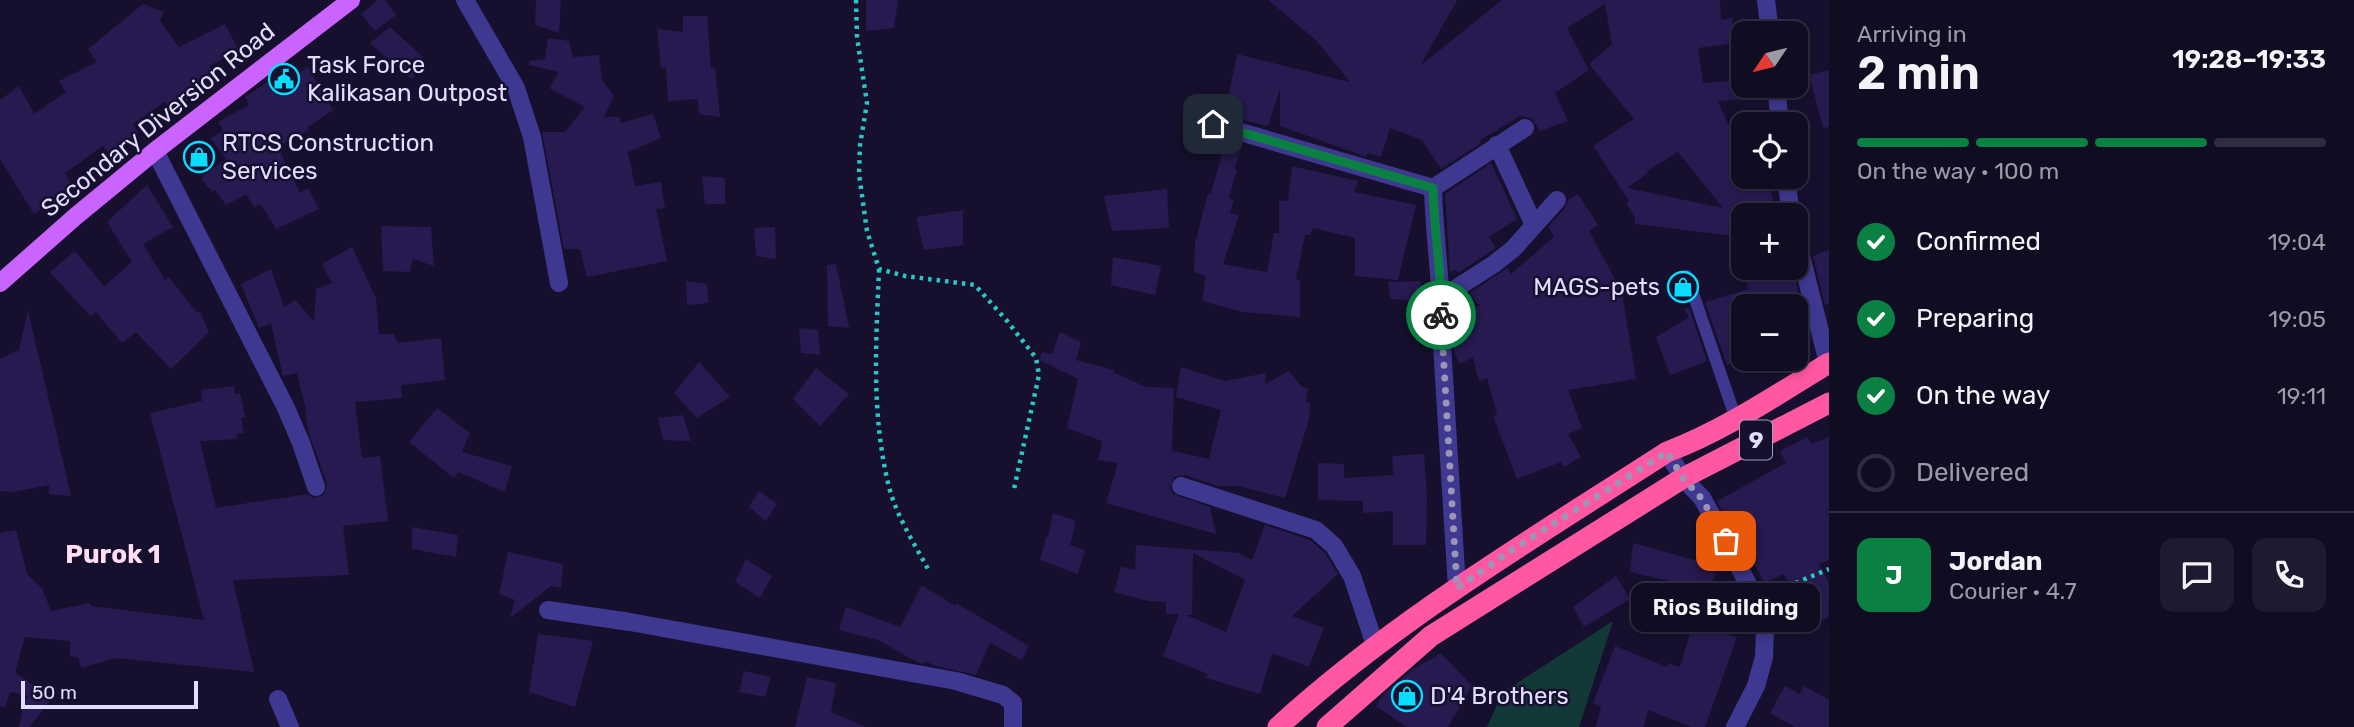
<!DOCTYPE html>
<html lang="en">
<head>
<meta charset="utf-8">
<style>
  :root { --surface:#100c22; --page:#1e1a2f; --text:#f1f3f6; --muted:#9c9ba5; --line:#302c40; --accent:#0b8043 }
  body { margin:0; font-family:Rubik,sans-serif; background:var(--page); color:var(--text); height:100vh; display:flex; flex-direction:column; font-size:26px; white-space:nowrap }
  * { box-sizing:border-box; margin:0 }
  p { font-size:23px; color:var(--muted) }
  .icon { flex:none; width:38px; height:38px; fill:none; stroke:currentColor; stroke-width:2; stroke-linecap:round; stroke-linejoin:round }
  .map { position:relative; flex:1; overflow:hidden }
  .sheet { display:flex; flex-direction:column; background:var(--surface); width:525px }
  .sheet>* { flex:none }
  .needle { width:46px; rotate:235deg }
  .buttons { position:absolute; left:1731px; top:21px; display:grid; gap:14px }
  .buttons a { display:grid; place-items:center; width:77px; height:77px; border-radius:14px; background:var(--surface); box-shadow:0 4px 10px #0003,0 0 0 2px var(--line); font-size:35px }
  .scale { position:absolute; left:21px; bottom:18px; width:177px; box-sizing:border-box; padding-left:7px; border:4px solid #e2dcff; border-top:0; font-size:19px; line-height:24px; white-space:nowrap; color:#e2dcff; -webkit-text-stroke:5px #16102e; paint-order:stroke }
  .pin { position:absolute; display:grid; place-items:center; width:60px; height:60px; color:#fff; margin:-30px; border-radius:14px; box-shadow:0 4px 10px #0006 }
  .courier { position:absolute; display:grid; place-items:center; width:70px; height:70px; margin:-35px; border:5px solid #0b8043; border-radius:50%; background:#fff; color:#222; box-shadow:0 2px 9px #0007 }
  .bubble { position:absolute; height:49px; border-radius:14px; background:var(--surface); box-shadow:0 4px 10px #0003,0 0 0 2px var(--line); font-size:23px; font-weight:600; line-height:49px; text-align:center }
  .overview em { font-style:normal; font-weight:600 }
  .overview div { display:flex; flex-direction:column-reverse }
  .overview { display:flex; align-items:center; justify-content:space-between; height:119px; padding:0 28px }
  h1 { font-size:46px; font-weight:600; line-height:52px }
  .bar { display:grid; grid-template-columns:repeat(4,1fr); gap:10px 7px; align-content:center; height:84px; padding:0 28px }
  .bar i { height:9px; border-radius:5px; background:var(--line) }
  .bar .active { background:var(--accent) }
  .bar p { grid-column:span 4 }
  .line { display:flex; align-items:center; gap:18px; padding:0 28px; border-top:2px solid var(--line) }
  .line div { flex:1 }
  .round { display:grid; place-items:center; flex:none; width:74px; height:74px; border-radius:14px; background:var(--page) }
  ol { padding:0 28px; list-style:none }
  li { display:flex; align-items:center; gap:21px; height:77px }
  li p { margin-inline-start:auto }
  li .icon { padding:7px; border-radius:50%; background:var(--accent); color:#fff; stroke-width:4 }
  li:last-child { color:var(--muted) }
  li i { width:38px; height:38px; border:4px solid var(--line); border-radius:50% }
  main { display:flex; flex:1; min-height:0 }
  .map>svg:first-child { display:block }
  .green { fill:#123838 }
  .building { fill:#271a50; fill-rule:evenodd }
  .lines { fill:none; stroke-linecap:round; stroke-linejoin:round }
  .path { stroke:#28c7c4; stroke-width:4.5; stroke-dasharray:3.5 5; stroke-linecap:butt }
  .lane { stroke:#3e3890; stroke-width:12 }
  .street { stroke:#3e3890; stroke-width:18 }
  .primary { stroke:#cb63ff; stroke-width:18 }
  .highway { stroke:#ff57a1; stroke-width:21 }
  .done { stroke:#9b95b6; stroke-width:7; stroke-dasharray:0 12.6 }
  .route { stroke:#0b8043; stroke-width:9 }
  .labels { text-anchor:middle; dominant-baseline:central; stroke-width:5; stroke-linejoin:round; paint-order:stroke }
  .shield { fill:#16102e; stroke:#a59fc0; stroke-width:2 }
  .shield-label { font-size:23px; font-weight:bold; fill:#e2dcff }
  .poi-label { font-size:24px; fill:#e2dcff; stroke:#16102e; text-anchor:start }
  .street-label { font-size:24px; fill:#e2dcff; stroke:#16102e }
  .neighbourhood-label { font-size:26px; font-weight:bold; fill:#ffdef2; stroke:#16102e }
</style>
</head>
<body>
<main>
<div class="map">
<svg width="1829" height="727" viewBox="0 0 1829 727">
  <rect width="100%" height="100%" fill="#16102e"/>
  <polygon class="green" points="1613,621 1579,727 1487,727 1503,692"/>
  <g class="building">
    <polygon points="378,0 385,0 396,15 375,31 361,14"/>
    <polygon points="536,0 561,0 559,33 535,25"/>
    <polygon points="866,0 898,0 894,28 866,31"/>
    <path d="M1268 0H1457L1420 66 1502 0H1720L1721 20 1732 18 1735 43 1698 48 1703 83 1743 80 1745 99 1718 101 1743 159V177H1766L1776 209 1756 215H1743V237L1635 224V218L1626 203 1629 201 1593 146 1634 119 1589 64 1612 44 1605 4 1567 28 1589 70 1555 93 1568 121 1540 131 1531 118 1520 116 1479 141 1481 143 1441 169 1422 140 1390 128 1381 157 1367 153 1366 157 1358 154 1280 126V89L1268 126 1234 118 1235 116 1225 113 1237 54 1350 82 1316 40ZM1678 152 1723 208 1627 188 1648 173 1647 171Z"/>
    <polygon points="143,4 164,12 160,21 179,47 225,24 239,51 209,66 216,76 184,95 188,101 173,112 165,102 133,124 139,133 110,156 103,146 65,173 72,186 34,214 0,159 0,100 19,86 34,114 66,92 59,81 97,62 88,49"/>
    <polygon points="683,16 707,16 711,68 715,68 720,117 699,114 698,99 668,101 666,67 661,68 657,29 683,32"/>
    <polygon points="390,27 423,57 412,79 370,43"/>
    <polygon points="548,38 569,41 573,57 599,55 602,80 614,96 604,117 620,117 621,123 653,114 661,138 628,152 635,186 661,182 665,208 656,209 667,261 587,277 580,249 564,249 542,132 565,132 585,107 549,88 559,72 529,65 529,61 545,59"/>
    <polygon points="308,67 333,110 307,128 309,130 278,147 300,193 308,188 319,209 276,229 261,204 254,207 246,194 226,205 215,190 212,192 201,178 226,159 210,138 223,131 218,122 249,105 245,97 278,75 284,83"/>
    <polygon points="1829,70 1829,127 1823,128 1809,75"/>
    <polygon points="1226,139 1243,144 1234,169 1237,169 1229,198 1234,200 1230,213 1239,215 1223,264 1267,272 1274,233 1279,233 1279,200 1288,201 1292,166 1358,181 1354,192 1416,205 1398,280 1355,276 1355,238 1313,228 1310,235 1305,235 1296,279 1300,280 1300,317 1242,312 1202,301 1206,276 1194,272 1195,243 1208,193 1211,194"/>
    <polygon points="1491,163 1517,219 1489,237 1496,248 1458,273 1456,270 1450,272 1445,194"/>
    <polygon points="702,176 725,178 725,204 705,204"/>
    <polygon points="147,185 173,227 143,244 165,280 169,277 197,313 200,312 209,332 171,369 136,332 122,343 96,312 90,316 50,272 75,251 104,286 132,262 107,222"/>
    <polygon points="1167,189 1169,228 1112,231 1104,196"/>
    <polygon points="1578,194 1598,225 1589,231 1616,281 1620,280 1636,379 1568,390 1582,428 1568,434 1581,457 1564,467 1561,462 1517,479 1493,416 1497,415 1487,378 1479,381 1473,357 1460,364 1454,352 1452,321 1481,304 1477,304 1470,293 1507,268 1511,274 1554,237 1548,227 1565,208 1568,200"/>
    <polygon points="963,210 963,245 924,250 916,217"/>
    <polygon points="381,226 431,227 434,266 413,259 410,272 383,271"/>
    <polygon points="775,227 776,259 756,256 754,228"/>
    <polygon points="352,247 376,298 379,334 394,334 398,343 441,338 445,380 401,385 402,398 355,402 362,458 380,456 388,521 343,526 349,575 233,580 254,672 116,658 81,668 78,657 70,656 70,641 25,637 15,673 57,701 50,701 30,727 19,727 24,703 28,696 10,692 5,707 0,706 0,533 16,530 27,574 42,588 51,611 90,603 91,606 204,620 150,413 202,401 201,390 234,386 235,394 240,393 245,417 241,418 244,433 236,434 238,439 200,441 216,508 307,494 314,498 324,495 327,483 309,434 305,413 307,413 297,373 283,376 271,324 259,328 241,284 271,269 284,307 295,300 314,321 316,289 332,283 322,264"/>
    <polygon points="1829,250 1829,304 1825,305 1813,256"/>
    <polygon points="1113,257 1161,266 1155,295 1111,285"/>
    <polygon points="836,264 849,328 828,326 827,265"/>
    <polygon points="1741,268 1792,268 1804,313 1796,316 1796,306 1743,306 1743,360 1727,365 1705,302 1749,289"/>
    <polygon points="686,281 707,284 708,303 687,305"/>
    <polygon points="1421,281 1422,301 1390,299 1388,282"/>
    <polygon points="1689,308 1707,361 1670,375 1656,337 1689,317 1684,309"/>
    <polygon points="28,310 71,496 49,494 49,485 12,492 0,491 0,359 19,350"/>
    <polygon points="799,328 818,330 820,355 801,353"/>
    <polygon points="1060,332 1081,342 1076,360 1114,370 1113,372 1146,387 1174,388 1172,451 1209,459 1221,410 1176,397 1181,367 1225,381 1266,373 1265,384 1289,371 1302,387 1308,388 1306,402 1310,403 1309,419 1285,498 1238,486 1218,486 1185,475 1174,477 1170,488 1173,494 1210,507 1216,534 1106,503 1118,463 1098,460 1102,441 1067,428 1078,379 1039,360 1042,352 1052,354"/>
    <polygon points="699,362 730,397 697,418 674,393"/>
    <polygon points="816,368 849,394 820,426 793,399"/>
    <polygon points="437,408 470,433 462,452 512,466 505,492 458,472 454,478 409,442"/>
    <polygon points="683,415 691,441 663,440 658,418"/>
    <polygon points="1808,437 1811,444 1829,437 1829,560 1819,564 1829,583 1829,617 1809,626 1784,574 1764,583 1744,542 1742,547 1717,501 1786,463 1780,451"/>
    <polygon points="1424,454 1427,495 1426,545 1393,545 1393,511 1363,513 1363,501 1318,500 1318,463 1344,464 1344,478 1394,475 1392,456"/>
    <polygon points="759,491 777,504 766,521 749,507"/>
    <polygon points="1053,513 1076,521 1070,545 1085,550 1078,574 1040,560 1046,537 1048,537"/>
    <path d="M1265 525 1310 540 1325 553 1338 574 1292 616 1324 628 1309 667 1272 653 1260 694 1206 678 1208 674 1163 656 1179 614H1166V602L1148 601 1114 592 1121 566 1135 570 1136 545 1239 553 1252 560ZM1193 553 1245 580 1226 632 1186 615H1192Z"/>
    <polygon points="412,527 458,535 456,557 412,549"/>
    <polygon points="1633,543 1719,567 1709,590 1630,572"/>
    <polygon points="508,552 563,564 561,588 551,586 510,618 515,600 499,594"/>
    <polygon points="746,559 772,576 760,598 735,582"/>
    <polygon points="1616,576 1630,599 1584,627 1573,607"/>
    <polygon points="922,585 955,606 956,603 1029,646 1022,660 990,643 976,675 936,666 925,661 924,664 917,662 878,640 839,630 846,607 900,627"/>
    <polygon points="1698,607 1727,618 1722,633 1737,637 1705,727 1692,727 1648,710 1644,727 1596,727 1601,706 1593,703 1615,646 1667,667 1668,663 1680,667"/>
    <polygon points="538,634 593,641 575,707 529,692"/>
    <polygon points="1441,653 1472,686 1448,727 1407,727 1376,706 1384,694 1412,670"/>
    <polygon points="744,671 771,677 765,697 739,692"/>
    <polygon points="807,677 836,683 831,712 866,727 795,727"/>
    <polygon points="1785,686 1800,694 1804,686 1829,700 1829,727 1795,727 1770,713"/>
  </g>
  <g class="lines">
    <g class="path">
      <polyline points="856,0 857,37 867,103 860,145 859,174 867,231 879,269 905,276 975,285 1008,322 1036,358 1039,375 1014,489"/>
      <path d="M879 269C876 344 871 414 889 487 897 517 914 543 928 569"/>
      <polyline points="1772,593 1829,569"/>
    </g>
    <polyline class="lane" points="1687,276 1736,419"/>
    <g class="street">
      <polyline points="465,0 516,88 532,137 559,283"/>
      <polyline points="1766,0 1770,33"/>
      <polyline points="1776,86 1780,124"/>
      <path d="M1213 124 1433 188C1434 235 1442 281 1441 328L1457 588"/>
      <polyline points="1497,145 1534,225"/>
      <polyline points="155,151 286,408 301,443 316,487"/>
      <polyline points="1786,177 1791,215"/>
      <polyline points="1433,188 1525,128"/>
      <polyline points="1796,236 1828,363"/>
      <polyline points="1441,298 1494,264 1513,249 1557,200"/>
      <polyline points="1667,452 1683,478 1702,498 1726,541 1756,600 1765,629 1764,657 1756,686 1735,727"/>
      <polyline points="1181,486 1316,530 1334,546 1352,576 1376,648"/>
      <polyline points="548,610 630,622 956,681 1003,695 1013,703 1013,727"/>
      <polyline points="278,699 290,727"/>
    </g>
    <polyline class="primary" points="0,283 76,216 155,151 351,0"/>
    <g class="highway">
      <path d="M1278 727C1395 620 1534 538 1667 452 1725 430 1776 395 1829 363"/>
      <polyline points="1327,727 1431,636 1683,478 1829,403"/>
    </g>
  </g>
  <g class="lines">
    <polyline class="done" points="1441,315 1457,588 1512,550 1667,452 1683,478 1702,499 1726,541"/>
    <path class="route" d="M1213 124 1433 188C1434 231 1442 273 1441 315"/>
  </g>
  <defs>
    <g id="civic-ring" transform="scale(1.575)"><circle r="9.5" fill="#16102e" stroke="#08ddff" stroke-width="1.5"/><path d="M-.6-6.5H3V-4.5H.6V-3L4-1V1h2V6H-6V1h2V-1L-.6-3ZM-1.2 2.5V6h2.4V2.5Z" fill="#08ddff"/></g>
    <g id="shop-ring" transform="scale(1.575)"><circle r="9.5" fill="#16102e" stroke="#08ddff" stroke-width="1.5"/><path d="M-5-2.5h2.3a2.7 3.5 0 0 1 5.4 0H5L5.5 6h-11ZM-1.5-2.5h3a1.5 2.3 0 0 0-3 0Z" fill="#08ddff"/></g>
  </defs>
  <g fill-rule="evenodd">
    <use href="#civic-ring" x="284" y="79"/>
    <use href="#shop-ring" x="199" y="157"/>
    <use href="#shop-ring" x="1683" y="287"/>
    <use href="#shop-ring" x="1407" y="696"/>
  </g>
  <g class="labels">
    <rect class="shield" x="1740" y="420.5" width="32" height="39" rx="5"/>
    <g class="shield-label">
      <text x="1756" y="440">9</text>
    </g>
    <g class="poi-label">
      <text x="307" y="65">Task Force<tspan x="307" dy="28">Kalikasan Outpost</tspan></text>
      <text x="222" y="143">RTCS Construction<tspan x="222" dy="28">Services</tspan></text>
      <text x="1660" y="287" text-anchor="end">MAGS-pets</text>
      <text x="1430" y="696">D'4 Brothers</text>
    </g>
    <g class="street-label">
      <text transform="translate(158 120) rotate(-39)">Secondary Diversion Road</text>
    </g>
    <g class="neighbourhood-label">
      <text x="113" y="554">Purok 1</text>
    </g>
  </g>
</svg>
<div class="buttons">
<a><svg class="needle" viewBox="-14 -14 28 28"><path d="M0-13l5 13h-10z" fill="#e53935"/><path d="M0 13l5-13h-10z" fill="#9c9ba5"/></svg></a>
<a><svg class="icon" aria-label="locate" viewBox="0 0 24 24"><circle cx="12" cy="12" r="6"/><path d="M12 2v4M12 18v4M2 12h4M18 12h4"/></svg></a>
<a>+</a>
<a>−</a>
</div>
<div class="scale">50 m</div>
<div class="pin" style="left:1726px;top:541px;background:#ea580c"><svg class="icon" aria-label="bag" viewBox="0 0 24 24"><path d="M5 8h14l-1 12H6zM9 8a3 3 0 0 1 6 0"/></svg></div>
<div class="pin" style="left:1213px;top:124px;background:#1f2937"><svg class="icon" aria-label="home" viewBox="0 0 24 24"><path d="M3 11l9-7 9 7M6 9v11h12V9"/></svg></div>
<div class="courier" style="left:1441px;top:315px"><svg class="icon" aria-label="bike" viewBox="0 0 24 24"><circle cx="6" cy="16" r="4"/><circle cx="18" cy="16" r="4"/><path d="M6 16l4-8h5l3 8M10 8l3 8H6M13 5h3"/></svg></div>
<div class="bubble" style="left:1631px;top:583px;width:189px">Rios Building</div>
</div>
<section class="sheet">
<div class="overview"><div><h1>2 min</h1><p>Arriving in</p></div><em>19:28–19:33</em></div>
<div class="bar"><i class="active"></i><i class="active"></i><i class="active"></i><i></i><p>On the way · 100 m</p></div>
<ol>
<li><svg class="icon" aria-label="check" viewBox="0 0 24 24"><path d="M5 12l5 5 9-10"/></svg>Confirmed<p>19:04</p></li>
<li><svg class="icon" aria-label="check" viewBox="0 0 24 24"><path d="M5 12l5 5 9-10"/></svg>Preparing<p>19:05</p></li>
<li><svg class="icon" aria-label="check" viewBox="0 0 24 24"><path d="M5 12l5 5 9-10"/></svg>On the way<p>19:11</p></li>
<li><i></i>Delivered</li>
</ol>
<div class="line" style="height:126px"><b class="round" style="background:var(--accent);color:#fff">J</b><div><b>Jordan</b><p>Courier · 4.7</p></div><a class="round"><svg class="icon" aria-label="chat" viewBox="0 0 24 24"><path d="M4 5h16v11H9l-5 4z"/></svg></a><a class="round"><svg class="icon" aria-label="phone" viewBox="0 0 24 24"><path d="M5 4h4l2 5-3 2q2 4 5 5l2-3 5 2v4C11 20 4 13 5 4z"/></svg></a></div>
</section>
</main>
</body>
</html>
